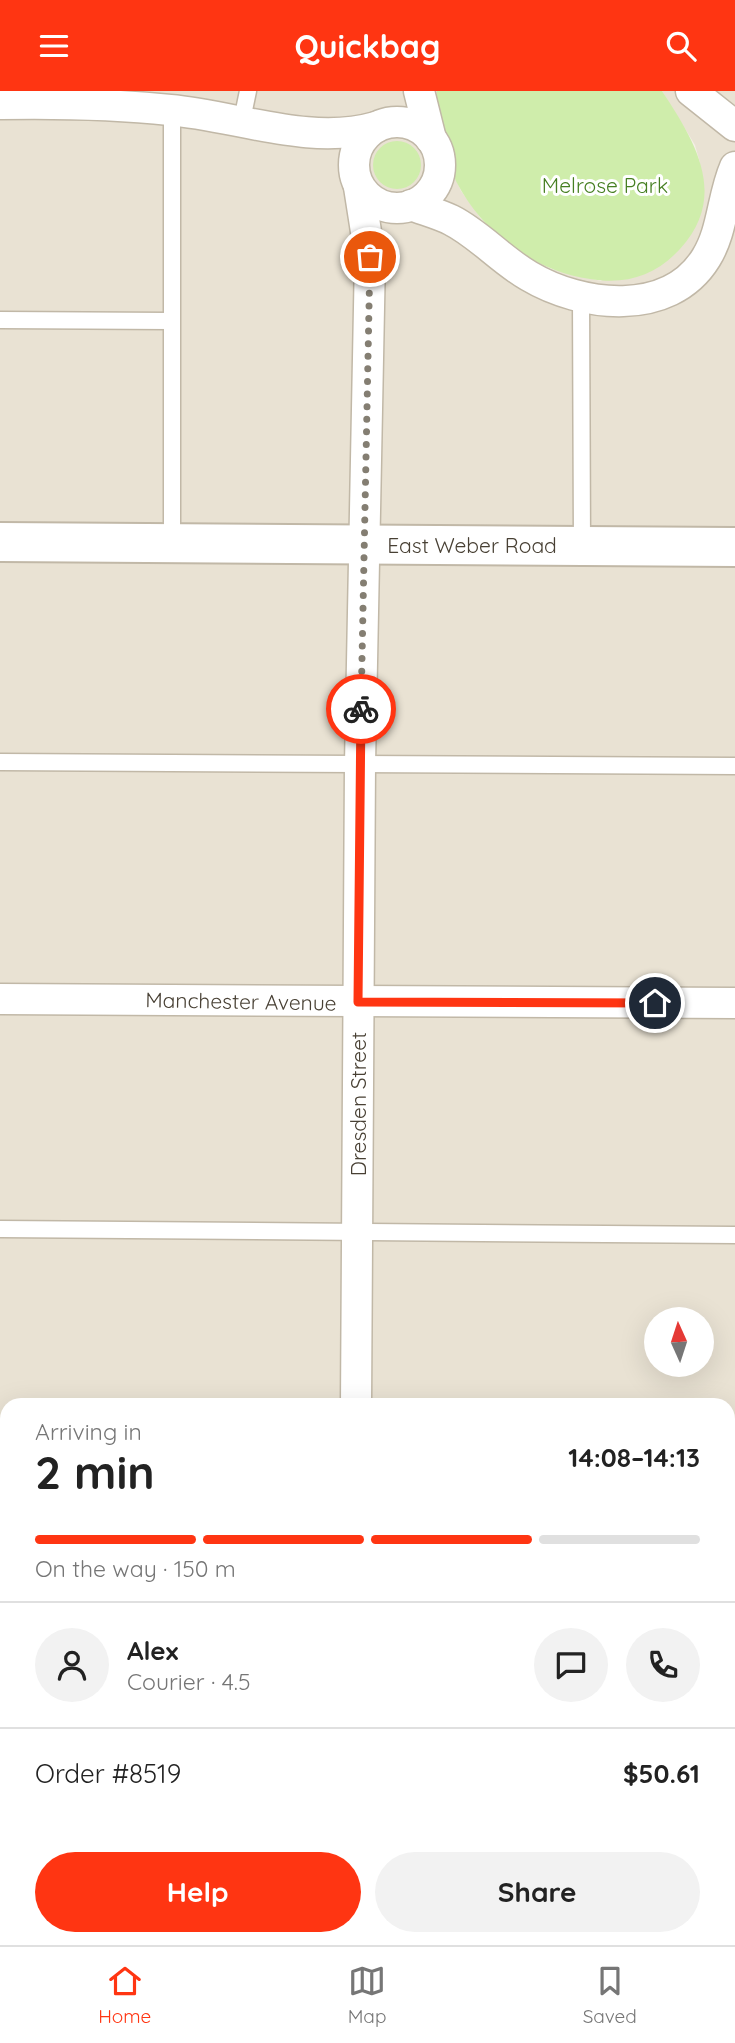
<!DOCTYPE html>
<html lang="en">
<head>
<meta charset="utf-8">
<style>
  :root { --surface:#fff; --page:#f2f2f2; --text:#222; --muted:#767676; --line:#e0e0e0; --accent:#ff3512 }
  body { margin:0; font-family:Quicksand,sans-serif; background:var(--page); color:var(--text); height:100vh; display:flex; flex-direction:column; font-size:26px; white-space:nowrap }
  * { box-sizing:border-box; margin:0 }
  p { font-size:23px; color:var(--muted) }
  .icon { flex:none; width:38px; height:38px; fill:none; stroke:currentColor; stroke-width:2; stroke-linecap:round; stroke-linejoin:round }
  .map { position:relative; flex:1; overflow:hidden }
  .drawer { position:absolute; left:0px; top:1307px; width:735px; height:548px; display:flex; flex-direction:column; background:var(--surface); border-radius:21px 21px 0 0; box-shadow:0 7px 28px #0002 }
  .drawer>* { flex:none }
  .needle { width:46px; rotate:357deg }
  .fabs { position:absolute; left:644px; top:1216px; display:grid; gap:14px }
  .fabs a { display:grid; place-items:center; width:70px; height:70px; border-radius:50%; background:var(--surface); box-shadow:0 7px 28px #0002; font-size:35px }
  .pin { position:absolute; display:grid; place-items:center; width:60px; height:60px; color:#fff; margin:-30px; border:4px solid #fff; border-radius:50%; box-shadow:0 2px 7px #0007 }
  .courier { position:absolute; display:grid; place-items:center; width:70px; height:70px; margin:-35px; border:5px solid #ff3512; border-radius:50%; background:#fff; color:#222; box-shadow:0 2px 9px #0007 }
  .headline em { font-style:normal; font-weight:700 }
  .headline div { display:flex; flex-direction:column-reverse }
  .headline { display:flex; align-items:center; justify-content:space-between; height:119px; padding:0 35px }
  h1 { font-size:46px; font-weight:700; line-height:52px }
  .bar { display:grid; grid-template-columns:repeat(4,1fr); gap:10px 7px; align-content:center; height:84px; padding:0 35px }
  .bar i { height:9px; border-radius:5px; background:var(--line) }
  .bar .current { background:var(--accent) }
  .bar p { grid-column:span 4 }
  .line { display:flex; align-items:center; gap:18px; padding:0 35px; border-top:2px solid var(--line) }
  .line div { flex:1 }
  .round { display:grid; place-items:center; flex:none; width:74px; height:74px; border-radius:37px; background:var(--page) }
  .action { display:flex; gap:14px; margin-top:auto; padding:14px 35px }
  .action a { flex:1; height:80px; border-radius:42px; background:var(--accent); color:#fff; font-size:28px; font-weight:700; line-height:80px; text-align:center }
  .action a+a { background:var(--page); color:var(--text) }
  header { display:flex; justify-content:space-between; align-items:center; height:91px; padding:0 35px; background:var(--accent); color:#fff; font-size:32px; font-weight:700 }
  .tabs { display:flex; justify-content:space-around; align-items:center; height:98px; border-top:2px solid var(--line); background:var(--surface); font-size:19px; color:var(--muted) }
  .tabs a { display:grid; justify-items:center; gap:4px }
  .tabs .current { color:var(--accent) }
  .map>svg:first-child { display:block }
  .residential { fill:#e9e2d3; fill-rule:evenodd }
  .green { fill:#cfedab }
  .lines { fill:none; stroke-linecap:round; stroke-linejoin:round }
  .service-casing { stroke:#c1b8a7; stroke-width:19 }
  .minor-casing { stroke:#c1b8a7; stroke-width:33 }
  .tertiary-casing { stroke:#c1b8a7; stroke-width:42 }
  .path { stroke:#c4b497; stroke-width:4.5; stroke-dasharray:3.5 3.5; stroke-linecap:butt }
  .service { stroke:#fff; stroke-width:16 }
  .minor { stroke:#fff; stroke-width:30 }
  .tertiary { stroke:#fff; stroke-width:38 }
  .done { stroke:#847e72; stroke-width:7; stroke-dasharray:0 12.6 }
  .route { stroke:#ff3512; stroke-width:9 }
  .labels { text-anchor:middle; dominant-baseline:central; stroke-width:6; stroke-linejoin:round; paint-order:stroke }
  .park-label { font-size:21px; fill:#467f22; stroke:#fff }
  .street-label { font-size:21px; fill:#484034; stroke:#fff }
</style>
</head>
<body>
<header><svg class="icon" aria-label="menu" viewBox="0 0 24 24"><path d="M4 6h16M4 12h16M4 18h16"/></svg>Quickbag<svg class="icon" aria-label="search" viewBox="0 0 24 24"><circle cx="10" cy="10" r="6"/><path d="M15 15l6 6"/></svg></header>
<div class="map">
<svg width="735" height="1854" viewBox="0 0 735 1854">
  <rect width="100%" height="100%" fill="#f4f0e6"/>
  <path class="residential" d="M0 0H437L448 71 461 100 487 136 551 178 601 190 700 72 695 54 662 0H735V1854H0ZM656 1228H702V1274H656ZM7 1314H728V1848H7Z"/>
  <g class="green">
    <path d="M437 0H662C695 50 729 105 680 158 655 185 626 194 590 188 501 175 431 91 437 0Z"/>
    <circle cx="397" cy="74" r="24"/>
  </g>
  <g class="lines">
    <g class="service-casing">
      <g id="service">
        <polyline points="172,19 172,452"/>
        <polyline points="242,29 248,0"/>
        <polyline points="581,206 582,455"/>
        <polyline points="0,229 170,230"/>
        <polyline points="0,671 735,675"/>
        <polyline points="0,1138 735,1144"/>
        <polyline points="0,1596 7,1596"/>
        <polyline points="728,1600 735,1600"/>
      </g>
    </g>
    <g class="minor-casing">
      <g id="minor">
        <polyline points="419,0 431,48"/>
        <polyline points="691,0 735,35"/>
        <path d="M0 13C57 12 113 13 170 19 237 25 310 55 376 36"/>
        <circle cx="397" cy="74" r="43"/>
        <path d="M411 114C424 119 439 123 451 129 479 143 501 169 529 185 581 216 669 227 706 167 723 140 722 106 735 76"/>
        <polyline points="0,908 735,912"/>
        <polyline points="356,1314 360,673 370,166 359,96"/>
        <polyline points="0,1370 7,1370"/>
        <polyline points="728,1373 735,1373"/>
        <polyline points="0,1832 7,1832"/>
        <polyline points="728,1836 735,1836"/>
        <polyline points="352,1848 352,1854"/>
      </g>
    </g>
    <g class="tertiary-casing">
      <polyline id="tertiary" points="0,451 735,456"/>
    </g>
    <g class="path">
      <polyline points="311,1849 311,1854"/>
      <polyline points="387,1850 387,1854"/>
    </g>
    <use href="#service" class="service"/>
    <use href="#minor" class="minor"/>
    <use href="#tertiary" class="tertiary"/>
  </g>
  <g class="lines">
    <polyline class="done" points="361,618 370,166"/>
    <polyline class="route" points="361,618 358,911 655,912"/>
  </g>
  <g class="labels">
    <g class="park-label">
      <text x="605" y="94">Melrose Park</text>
    </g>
    <g class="street-label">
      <text x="472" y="454">East Weber Road</text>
      <text transform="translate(241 910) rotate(1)">Manchester Avenue</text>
      <text transform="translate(358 1013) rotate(-90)">Dresden Street</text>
    </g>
  </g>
</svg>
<div class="fabs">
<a><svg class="needle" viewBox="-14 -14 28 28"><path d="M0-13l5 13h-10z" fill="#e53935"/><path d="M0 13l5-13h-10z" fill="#767676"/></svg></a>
</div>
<div class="pin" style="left:370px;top:166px;background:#ea580c"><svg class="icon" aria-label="bag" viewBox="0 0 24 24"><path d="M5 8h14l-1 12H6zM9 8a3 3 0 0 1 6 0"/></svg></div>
<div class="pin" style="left:655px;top:912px;background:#1f2937"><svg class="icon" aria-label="home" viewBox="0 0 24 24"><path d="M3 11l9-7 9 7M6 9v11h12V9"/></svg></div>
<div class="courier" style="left:361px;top:618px"><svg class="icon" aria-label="bike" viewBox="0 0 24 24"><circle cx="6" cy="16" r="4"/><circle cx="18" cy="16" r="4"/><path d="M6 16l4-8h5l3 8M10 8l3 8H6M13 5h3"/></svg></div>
<section class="drawer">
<div class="headline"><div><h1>2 min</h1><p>Arriving in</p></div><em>14:08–14:13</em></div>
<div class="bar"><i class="current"></i><i class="current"></i><i class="current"></i><i></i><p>On the way · 150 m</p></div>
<div class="line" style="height:126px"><a class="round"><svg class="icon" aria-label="person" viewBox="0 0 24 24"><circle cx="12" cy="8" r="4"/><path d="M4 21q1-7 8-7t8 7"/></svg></a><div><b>Alex</b><p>Courier · 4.5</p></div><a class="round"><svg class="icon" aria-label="chat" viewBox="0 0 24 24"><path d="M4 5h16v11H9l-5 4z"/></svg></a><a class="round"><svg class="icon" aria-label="phone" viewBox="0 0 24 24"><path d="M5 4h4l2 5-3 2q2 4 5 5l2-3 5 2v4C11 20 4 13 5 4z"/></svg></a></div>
<div class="line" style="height:91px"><div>Order #8519</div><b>$50.61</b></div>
<div class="action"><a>Help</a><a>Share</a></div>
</section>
</div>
<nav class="tabs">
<a class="current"><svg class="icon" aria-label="home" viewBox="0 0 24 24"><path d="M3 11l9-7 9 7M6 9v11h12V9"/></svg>Home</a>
<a><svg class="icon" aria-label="map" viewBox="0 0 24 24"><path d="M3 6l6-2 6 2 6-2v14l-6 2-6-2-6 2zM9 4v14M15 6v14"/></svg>Map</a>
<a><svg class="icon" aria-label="saved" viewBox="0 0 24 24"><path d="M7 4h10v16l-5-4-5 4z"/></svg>Saved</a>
</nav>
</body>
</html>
